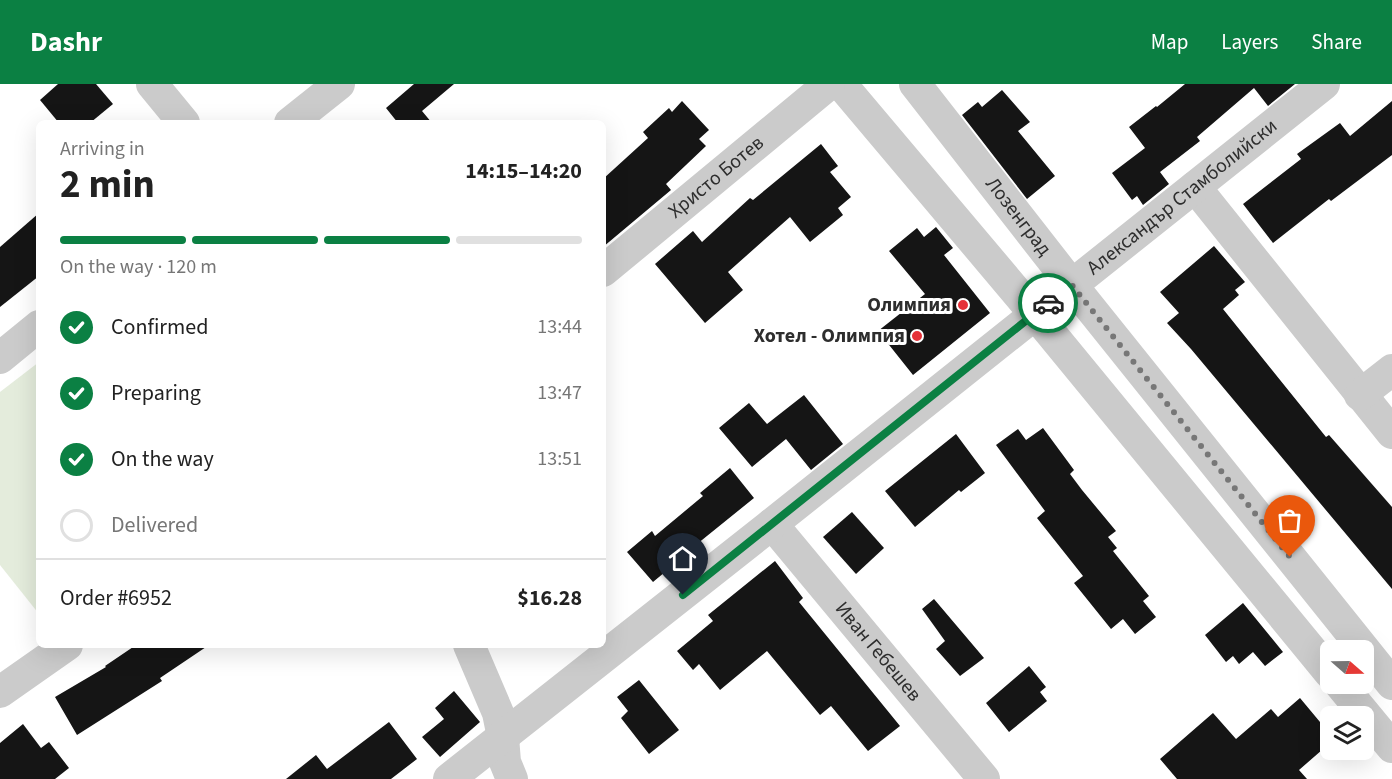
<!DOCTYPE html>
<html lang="en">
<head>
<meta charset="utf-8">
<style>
  :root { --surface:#fff; --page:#f6f6f6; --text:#222; --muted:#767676; --line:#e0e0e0; --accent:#0b8043 }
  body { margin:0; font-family:"Source Sans 3",sans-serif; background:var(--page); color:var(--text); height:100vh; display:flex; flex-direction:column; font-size:22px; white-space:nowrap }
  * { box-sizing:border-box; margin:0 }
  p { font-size:20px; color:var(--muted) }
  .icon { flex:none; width:33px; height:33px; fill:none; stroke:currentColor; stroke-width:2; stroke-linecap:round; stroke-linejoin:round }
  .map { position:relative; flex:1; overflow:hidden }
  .side { position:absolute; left:36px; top:36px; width:570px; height:528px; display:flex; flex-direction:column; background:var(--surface); border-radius:9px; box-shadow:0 6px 24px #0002 }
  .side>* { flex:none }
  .needle { width:39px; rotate:110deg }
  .tools { position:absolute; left:1320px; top:556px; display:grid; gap:12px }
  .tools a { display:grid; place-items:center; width:54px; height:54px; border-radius:9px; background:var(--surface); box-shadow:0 6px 24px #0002; font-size:30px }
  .pin { position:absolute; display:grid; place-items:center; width:51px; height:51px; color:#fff; margin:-62px -26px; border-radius:50% 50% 50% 0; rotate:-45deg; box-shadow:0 0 6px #0007 }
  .pin .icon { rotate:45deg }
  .courier { position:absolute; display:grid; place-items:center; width:60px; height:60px; margin:-30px; border:4px solid #0b8043; border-radius:50%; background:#fff; color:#222; box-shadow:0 2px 8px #0007 }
  .head em { font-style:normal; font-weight:700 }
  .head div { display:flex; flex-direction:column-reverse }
  .head { display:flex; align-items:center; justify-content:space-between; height:102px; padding:0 24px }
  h1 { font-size:39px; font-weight:700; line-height:45px }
  .bar { display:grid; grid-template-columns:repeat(4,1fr); gap:9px 6px; align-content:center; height:72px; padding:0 24px }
  .bar i { height:8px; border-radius:4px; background:var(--line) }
  .bar .on { background:var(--accent) }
  .bar p { grid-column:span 4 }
  .line { display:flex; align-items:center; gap:15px; padding:0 24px; border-top:2px solid var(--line) }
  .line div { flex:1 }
  ol { padding:0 24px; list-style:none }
  li { display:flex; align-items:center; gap:18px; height:66px }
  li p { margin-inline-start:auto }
  li .icon { padding:6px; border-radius:50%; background:var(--accent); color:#fff; stroke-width:4 }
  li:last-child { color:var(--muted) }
  li i { width:33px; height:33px; border:3px solid var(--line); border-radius:50% }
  header { display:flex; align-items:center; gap:36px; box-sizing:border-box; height:84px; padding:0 30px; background:var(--accent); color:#fff }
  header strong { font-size:28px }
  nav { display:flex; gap:33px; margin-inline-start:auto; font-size:21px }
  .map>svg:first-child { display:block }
  .green { fill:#e4ecdc }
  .building { fill:#151515 }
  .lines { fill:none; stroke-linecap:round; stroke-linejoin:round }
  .minor { stroke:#cbcbcb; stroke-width:32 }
  .done { stroke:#777; stroke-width:6; stroke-dasharray:0 10.8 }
  .route { stroke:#0b8043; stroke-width:8 }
  .poi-dot { fill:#e53138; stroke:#fff; stroke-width:2 }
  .labels { text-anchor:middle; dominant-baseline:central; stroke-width:6; stroke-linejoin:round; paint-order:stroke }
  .street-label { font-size:20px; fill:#2e2e2e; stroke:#fff }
  .poi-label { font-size:20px; font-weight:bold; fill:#2e2e2e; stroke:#fff; text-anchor:end }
</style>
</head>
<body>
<header>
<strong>Dashr</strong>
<nav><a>Map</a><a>Layers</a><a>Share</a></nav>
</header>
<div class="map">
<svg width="1392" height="695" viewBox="0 0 1392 695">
  <rect width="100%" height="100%" fill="#fff"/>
  <polygon class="green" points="39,278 39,530 0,481 0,308"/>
  <g class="building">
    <polygon points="58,0 96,0 113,20 90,39 59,39 40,16"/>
    <polygon points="414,0 454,0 422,27 432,39 398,39 386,24"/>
    <polygon points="1185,0 1295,0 1268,22 1254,4 1197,53 1200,57 1160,88 1169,100 1143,121 1137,112 1132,116 1112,89 1145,64 1129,43 1156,22 1157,23"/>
    <polygon points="1002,6 1030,38 1018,47 1055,92 1027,115 962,31 978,18 982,23"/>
    <polygon points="682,17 709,46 699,55 706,62 666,100 671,106 603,163 603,95 648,54 643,48 669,24 672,28"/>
    <polygon points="1392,17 1392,71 1331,117 1329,115 1273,159 1243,120 1301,75 1297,70 1340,39 1350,52"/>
    <polygon points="821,60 838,82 830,88 851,113 838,124 843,131 810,158 790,133 728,188 743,206 705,239 655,180 693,147 702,158 750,114 753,116"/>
    <polygon points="39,129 39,192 0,223 0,163"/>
    <polygon points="936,143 953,164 944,171 990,229 913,291 878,247 925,210 889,167 917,144 924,153"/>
    <polygon points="1214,162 1245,198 1235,206 1239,211 1223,225 1326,353 1329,351 1392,423 1392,505 1191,265 1167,239 1179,229 1160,208"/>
    <polygon points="804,311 843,360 811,386 786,355 752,383 719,344 749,319 767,340"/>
    <polygon points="1043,344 1074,386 1070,390 1082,406 1116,447 1108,453 1117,464 1113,467 1149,512 1143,517 1156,533 1135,550 1123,535 1111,545 1074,499 1083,492 1037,434 1045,427 996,361 1018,345 1026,356"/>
    <polygon points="956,350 985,389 961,408 959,406 915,443 885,407"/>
    <polygon points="730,384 754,414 676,477 677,478 653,498 627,468 652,447 655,452 703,412 700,409"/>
    <polygon points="852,428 884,464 856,490 823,453"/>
    <polygon points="775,477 803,514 799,518 900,642 868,667 831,622 820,631 767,567 720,606 699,580 693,586 677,567 713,537 708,531"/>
    <polygon points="934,515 984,574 960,592 936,565 945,557 922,525"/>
    <polygon points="1243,519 1283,568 1265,582 1253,568 1239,580 1233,572 1226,578 1205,551"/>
    <polygon points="136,561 209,561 160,594 162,597 77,651 55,613 106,583 105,582"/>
    <polygon points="1029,582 1046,603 1040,608 1047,617 1009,648 986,619"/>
    <polygon points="639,596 679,646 649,670 621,634 628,627 617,613"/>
    <polygon points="454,607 480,638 440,673 422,653 444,635 435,624"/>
    <polygon points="1300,614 1330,650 1330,659 1299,686 1307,695 1177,695 1160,675 1213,629 1236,655 1271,625 1278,633"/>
    <polygon points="389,638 417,675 391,695 286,695 316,671 327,685"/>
    <polygon points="23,640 41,664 49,658 69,684 55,695 0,695 0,659"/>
  </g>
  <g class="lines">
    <g class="minor">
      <polyline points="152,0 184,39"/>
      <polyline points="841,0 1035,230 1330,589"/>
      <path id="s1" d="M915 0 1071 200 1392 600"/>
      <polyline points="290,39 339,0"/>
      <polyline points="1195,103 1392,349"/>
      <path id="s2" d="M603 187 829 0"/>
      <polyline points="0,274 39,242"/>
      <polyline points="1360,311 1392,286"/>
      <path id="s3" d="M772 440 984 695"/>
      <polyline points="469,561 498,629 503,653 505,678 512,695"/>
      <polyline points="1340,600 1392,663"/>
      <polyline points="0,608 67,561"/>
      <path id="s4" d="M449 695 772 440 1324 0"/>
    </g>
  </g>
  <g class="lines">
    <polyline class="done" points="1048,219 1071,200 1290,473"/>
    <polyline class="route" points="683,511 1048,219"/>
  </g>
  <g class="poi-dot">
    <circle cx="963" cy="221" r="6"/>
    <circle cx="917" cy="252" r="6"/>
  </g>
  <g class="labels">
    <g class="street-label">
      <text stroke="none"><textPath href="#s2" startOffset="147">Христо Ботев</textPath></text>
      <text stroke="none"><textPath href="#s4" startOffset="936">Александър Стамболийски</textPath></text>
      <text stroke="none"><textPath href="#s1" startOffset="168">Лозенград</textPath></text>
      <text stroke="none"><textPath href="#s3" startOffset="166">Иван Гебешев</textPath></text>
    </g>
    <g class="poi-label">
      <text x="951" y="221">Олимпия</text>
      <text x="905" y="252">Хотел - Олимпия</text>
    </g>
  </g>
</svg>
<div class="tools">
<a><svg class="needle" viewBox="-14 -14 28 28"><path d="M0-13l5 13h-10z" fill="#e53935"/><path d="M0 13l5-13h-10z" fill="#767676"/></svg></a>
<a><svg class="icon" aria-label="layers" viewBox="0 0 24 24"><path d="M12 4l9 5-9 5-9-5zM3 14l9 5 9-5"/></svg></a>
</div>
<div class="pin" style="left:1290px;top:473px;background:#ea580c"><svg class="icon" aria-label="bag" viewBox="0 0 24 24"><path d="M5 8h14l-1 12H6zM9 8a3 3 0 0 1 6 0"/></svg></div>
<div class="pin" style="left:683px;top:511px;background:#1f2937"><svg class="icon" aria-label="home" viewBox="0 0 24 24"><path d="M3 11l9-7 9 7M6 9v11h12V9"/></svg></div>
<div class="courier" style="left:1048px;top:219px"><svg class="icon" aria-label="car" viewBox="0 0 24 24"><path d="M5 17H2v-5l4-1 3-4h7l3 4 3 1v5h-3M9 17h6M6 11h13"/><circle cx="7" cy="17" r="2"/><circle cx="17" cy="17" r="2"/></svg></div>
<section class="side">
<div class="head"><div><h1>2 min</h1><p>Arriving in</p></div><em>14:15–14:20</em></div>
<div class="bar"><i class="on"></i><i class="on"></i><i class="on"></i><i></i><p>On the way · 120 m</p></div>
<ol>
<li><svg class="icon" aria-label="check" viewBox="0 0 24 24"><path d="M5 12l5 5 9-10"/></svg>Confirmed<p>13:44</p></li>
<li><svg class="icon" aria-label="check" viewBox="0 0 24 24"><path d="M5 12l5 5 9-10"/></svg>Preparing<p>13:47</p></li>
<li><svg class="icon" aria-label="check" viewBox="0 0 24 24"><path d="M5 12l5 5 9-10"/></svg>On the way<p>13:51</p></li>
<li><i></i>Delivered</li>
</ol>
<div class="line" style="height:78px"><div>Order #6952</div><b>$16.28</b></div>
</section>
</div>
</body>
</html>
